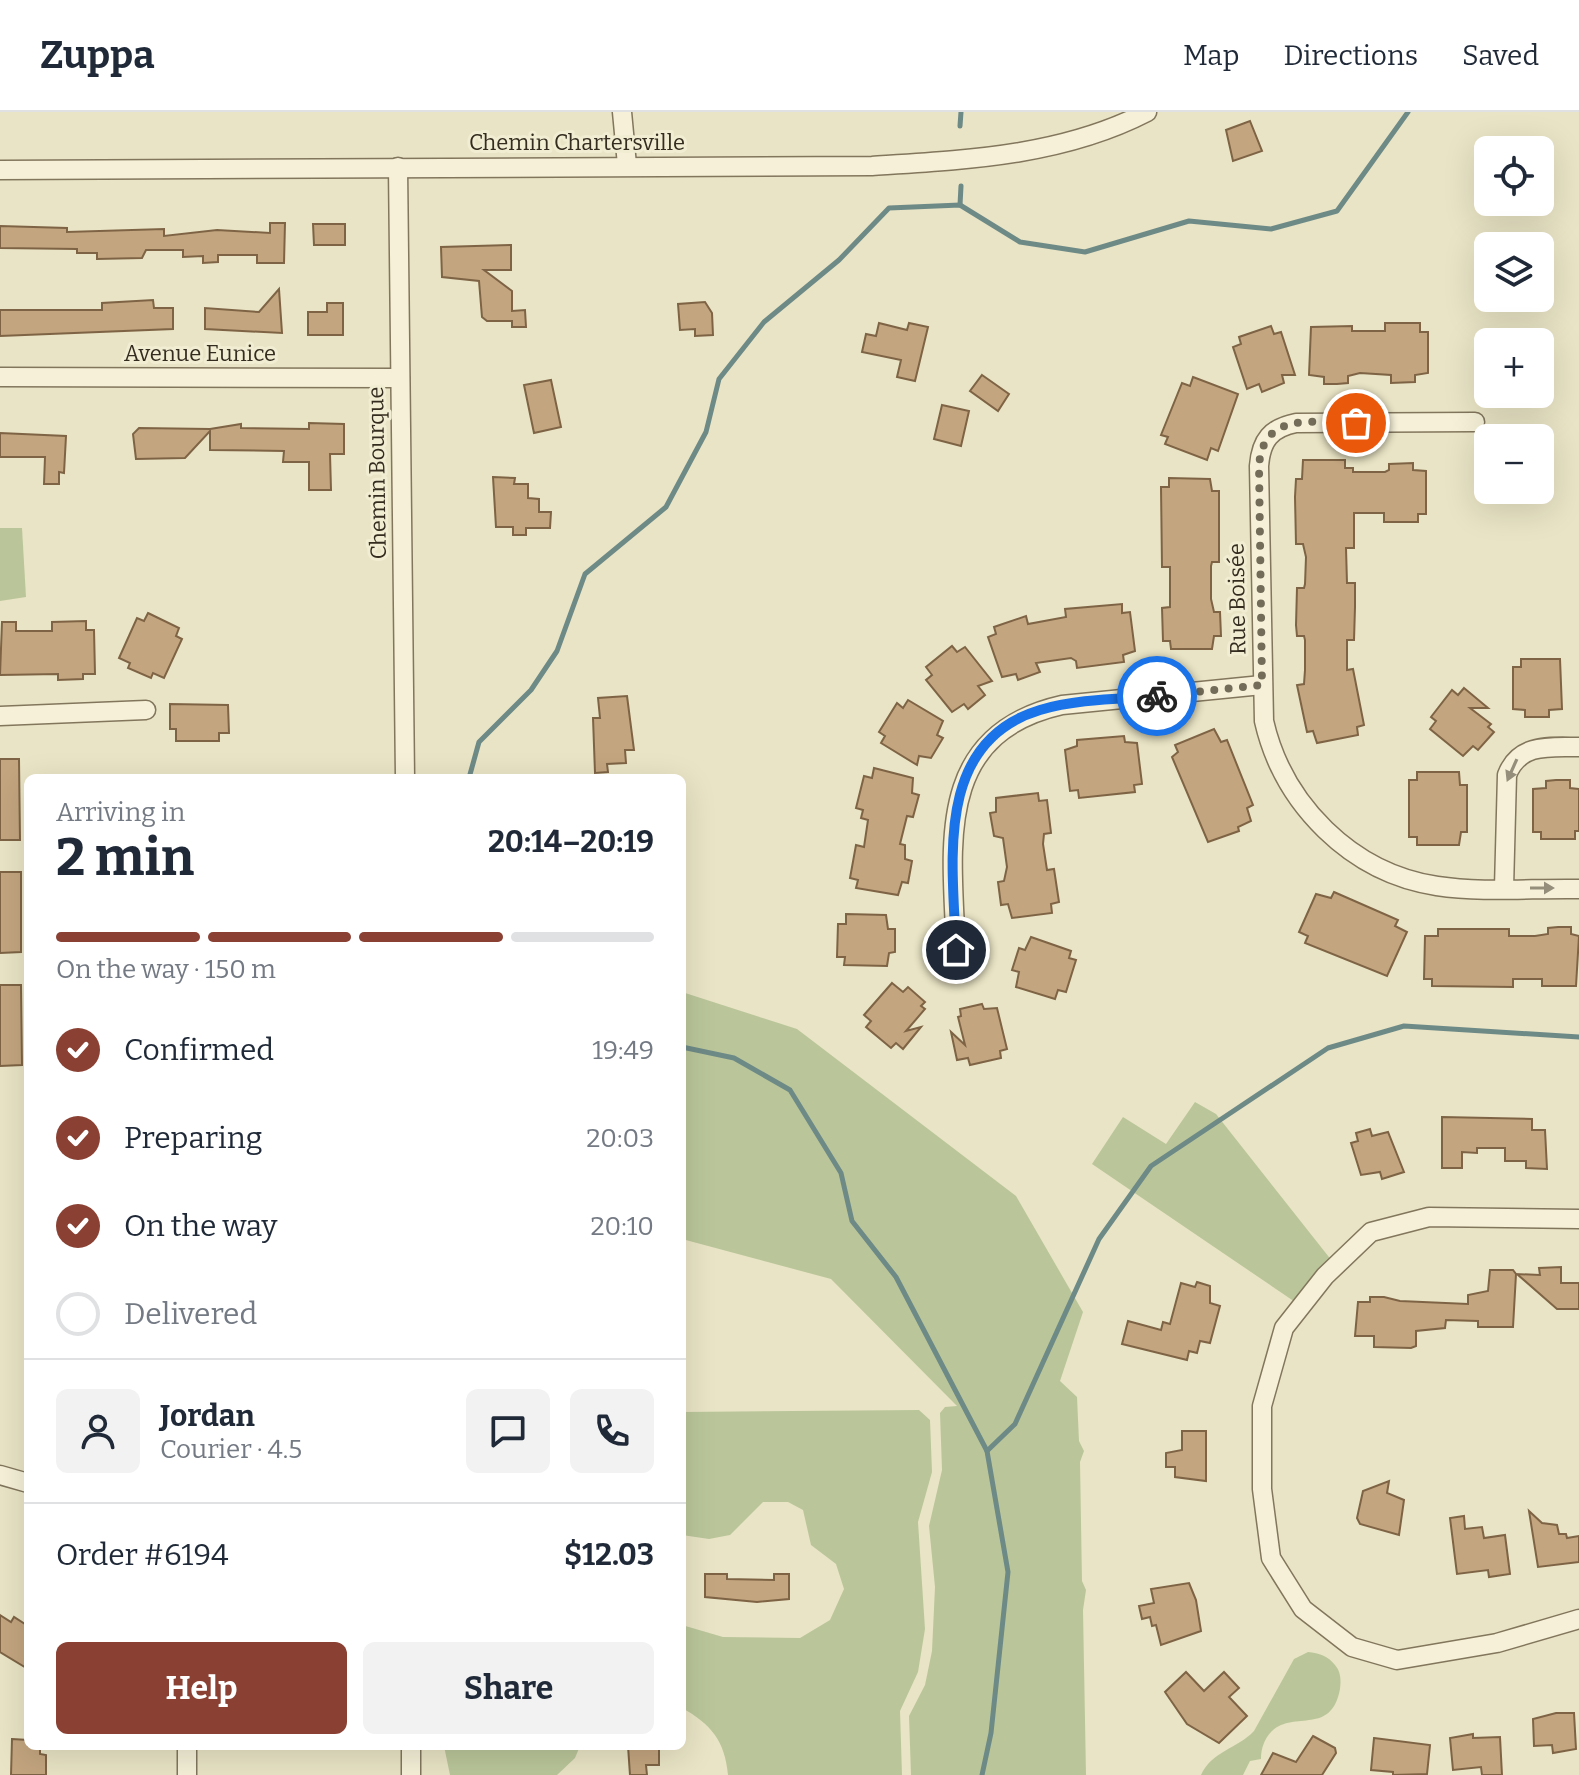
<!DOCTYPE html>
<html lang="en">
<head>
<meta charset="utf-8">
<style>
  :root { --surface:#fff; --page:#f2f2f3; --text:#1f2937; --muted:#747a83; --line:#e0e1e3; --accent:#8a4033 }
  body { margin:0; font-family:Bitter,serif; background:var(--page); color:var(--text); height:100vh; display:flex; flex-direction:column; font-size:30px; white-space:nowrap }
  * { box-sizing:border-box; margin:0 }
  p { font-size:26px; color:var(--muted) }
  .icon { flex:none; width:44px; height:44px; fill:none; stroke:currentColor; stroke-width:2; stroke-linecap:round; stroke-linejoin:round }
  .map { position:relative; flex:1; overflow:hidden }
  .panel { position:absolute; left:24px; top:662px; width:662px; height:976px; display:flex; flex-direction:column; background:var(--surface); border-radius:12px; box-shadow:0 8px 32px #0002 }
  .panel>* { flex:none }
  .controls { position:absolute; left:1474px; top:24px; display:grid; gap:16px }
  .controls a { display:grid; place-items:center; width:80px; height:80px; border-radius:12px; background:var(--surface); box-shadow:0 8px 32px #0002; font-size:40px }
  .pin { position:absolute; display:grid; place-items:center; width:68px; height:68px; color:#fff; margin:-34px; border:4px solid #fff; border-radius:50%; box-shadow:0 2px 8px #0007 }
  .courier { position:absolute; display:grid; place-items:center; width:80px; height:80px; margin:-40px; border:6px solid #1a73e8; border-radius:50%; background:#fff; color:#222; box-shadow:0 2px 10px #0007 }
  .head em { font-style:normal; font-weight:700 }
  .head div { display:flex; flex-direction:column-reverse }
  .head { display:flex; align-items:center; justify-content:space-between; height:136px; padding:0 32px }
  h1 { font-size:52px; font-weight:700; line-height:60px }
  .bar { display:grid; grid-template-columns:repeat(4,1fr); gap:12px 8px; align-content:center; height:96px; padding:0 32px }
  .bar i { height:10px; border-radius:6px; background:var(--line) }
  .bar .selected { background:var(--accent) }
  .bar p { grid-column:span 4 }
  .line { display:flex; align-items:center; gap:20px; padding:0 32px; border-top:2px solid var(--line) }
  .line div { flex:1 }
  .round { display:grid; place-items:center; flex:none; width:84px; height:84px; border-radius:12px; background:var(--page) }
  ol { padding:0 32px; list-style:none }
  li { display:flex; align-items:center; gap:24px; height:88px }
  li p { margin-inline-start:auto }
  li .icon { padding:8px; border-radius:50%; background:var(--accent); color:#fff; stroke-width:4 }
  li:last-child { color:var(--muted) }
  li i { width:44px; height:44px; border:4px solid var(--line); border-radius:50% }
  .cta { display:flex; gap:16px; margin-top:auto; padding:16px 32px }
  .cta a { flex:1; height:92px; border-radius:12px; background:var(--accent); color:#fff; font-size:32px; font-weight:700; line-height:92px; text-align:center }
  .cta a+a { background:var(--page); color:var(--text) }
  header { display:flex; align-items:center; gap:48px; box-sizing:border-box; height:112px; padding:0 40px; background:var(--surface); border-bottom:2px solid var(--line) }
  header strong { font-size:38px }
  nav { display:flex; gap:44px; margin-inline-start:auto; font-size:28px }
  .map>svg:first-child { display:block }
  .green { fill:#bac69a }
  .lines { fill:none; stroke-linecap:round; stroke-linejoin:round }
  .stream { stroke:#6e8a87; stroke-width:5 }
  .building { fill:#c3a57f; stroke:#7e6445; stroke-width:2 }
  .minor-casing { stroke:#82765d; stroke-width:21 }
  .minor { stroke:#f5f0d7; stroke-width:18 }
  .oneway { fill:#948e7b }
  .done { stroke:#736c59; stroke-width:8; stroke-dasharray:0 14.4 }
  .route { stroke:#1a73e8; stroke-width:10 }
  .labels { text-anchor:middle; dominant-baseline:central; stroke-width:6; stroke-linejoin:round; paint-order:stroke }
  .street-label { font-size:22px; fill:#342c1f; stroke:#f1edd3 }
</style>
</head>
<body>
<header>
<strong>Zuppa</strong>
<nav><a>Map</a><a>Directions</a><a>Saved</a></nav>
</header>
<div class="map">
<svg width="1579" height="1663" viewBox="0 0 1579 1663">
  <rect width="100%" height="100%" fill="#e9e4c5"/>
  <g class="green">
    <polygon points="0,416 22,416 26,485 0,489"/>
    <polygon points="682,880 797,917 1016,1084 1083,1200 1060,1269 1077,1285 1079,1329 1084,1339 1080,1350 1082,1469 1086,1478 1083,1498 1086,1663 911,1663 909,1604 925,1573 932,1539 935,1475 929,1414 942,1358 940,1301 945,1295 957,1294 831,1167 682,1127"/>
    <polygon points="1195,990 1216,1002 1336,1154 1301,1194 1092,1052 1123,1005 1166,1032"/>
    <path d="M919 1298 930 1308 932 1360 918 1410 925 1517 918 1560 900 1599 902 1663H728C725 1629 711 1612 682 1596V1513L723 1525 800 1526 830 1508 844 1477 836 1452 811 1433 803 1398 788 1390H763L730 1423 709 1427 682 1423V1300Z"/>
    <path d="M1308 1540C1319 1541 1328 1544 1335 1553 1341 1560 1341 1568 1340 1577 1331 1624 1295 1598 1272 1619 1264 1627 1261 1637 1261 1647L1250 1649 1243 1663H1201C1212 1639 1237 1637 1254 1619L1294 1547Z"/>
    <polygon points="444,1634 580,1634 575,1646 557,1663 450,1663"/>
  </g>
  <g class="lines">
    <g class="stream">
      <polyline points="960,14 961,0"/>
      <polyline points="960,93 961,74"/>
      <polyline points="469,666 479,630 531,578 557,539 585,462 666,395 706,320 719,267 764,210 839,148 889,96 960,93 1020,130 1085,140 1189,109 1271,117 1337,99 1408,0"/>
      <polyline points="682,935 734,946 790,978 841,1061 852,1109 896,1165 987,1339 1008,1460 991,1621 982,1663"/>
      <polyline points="987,1339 1015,1312 1099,1127 1151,1054 1328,936 1404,914 1579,925"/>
    </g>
  </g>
  <g class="building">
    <polygon points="1250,9 1262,39 1233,49 1226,18"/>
    <polygon points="270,111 285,111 284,151 257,151 257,143 218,143 218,150 203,151 203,144 183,145 183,138 146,138 142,146 97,147 97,141 77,141 77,137 0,136 0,114 67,116 67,120 164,117 164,124 217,118 270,121"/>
    <polygon points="313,112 345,112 345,133 314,133"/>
    <polygon points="511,133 511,158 484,158 512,179 512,199 525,198 526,215 512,215 512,209 487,209 482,205 479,169 442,165 441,135"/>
    <polygon points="279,177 282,221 205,217 205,196 259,200"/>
    <polygon points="153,188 154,196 173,196 173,217 0,224 0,198 102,198 102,191"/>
    <polygon points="705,190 712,201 713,223 695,224 695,217 680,218 678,192"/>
    <polygon points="327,191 343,191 343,223 308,223 308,200 327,200"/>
    <polygon points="879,211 907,218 909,211 928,215 915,269 897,265 901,248 862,240 866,222 876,224"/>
    <polygon points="1385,211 1420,211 1420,220 1428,220 1428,261 1415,263 1415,270 1391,271 1391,263 1360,261 1348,264 1348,271 1337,272 1324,272 1324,265 1309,263 1311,215 1352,214 1352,219 1385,219"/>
    <polygon points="1271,214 1274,222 1281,220 1295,263 1282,263 1284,271 1262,280 1259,272 1247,277 1233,235 1241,232 1239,225"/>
    <polygon points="982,263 1009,282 998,299 970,279"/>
    <polygon points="1193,265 1238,282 1218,339 1211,336 1207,348 1165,332 1168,325 1161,323 1182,271 1190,274"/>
    <polygon points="551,268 561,315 534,321 524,273"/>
    <polygon points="942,293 969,299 961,334 934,327"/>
    <polygon points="309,311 344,312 344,342 330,342 331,378 309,378 309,350 283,350 284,339 210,338 210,319 185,346 136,347 133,322 139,316 210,317 241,312 241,316 309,317"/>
    <polygon points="0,321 66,324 64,361 59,360 59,372 44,372 45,345 0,345"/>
    <polygon points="1303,348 1345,348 1345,356 1353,356 1353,360 1385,360 1389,358 1389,352 1413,351 1413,358 1426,359 1426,402 1418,402 1418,410 1384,410 1384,401 1354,401 1354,436 1346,436 1347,471 1355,471 1355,495 1354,528 1347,528 1347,558 1353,557 1364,613 1357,615 1358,623 1317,631 1313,619 1307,620 1297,573 1304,572 1305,558 1305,528 1304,524 1297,524 1296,513 1297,476 1304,476 1305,472 1306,445 1303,432 1296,432 1295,385 1296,367 1302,367"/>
    <polygon points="493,365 515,366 514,372 528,372 528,386 539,387 539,400 551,400 550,416 526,416 526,423 513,423 513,415 496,415"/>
    <polygon points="1169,366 1210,367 1212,379 1219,379 1219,450 1212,450 1211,454 1211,487 1214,500 1220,500 1221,524 1214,524 1212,537 1171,537 1170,529 1163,529 1162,496 1170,495 1170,455 1162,455 1161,375 1169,375"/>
    <polygon points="1122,492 1122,501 1130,500 1135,539 1123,543 1124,550 1077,556 1076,549 1071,546 1036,551 1040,560 1018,568 1016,562 1002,565 988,525 996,522 994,515 1026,504 1028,512 1066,505 1065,497"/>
    <polygon points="148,501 179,516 176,524 182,527 164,566 153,561 151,566 128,556 130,551 119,546 137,506 144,509"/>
    <polygon points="86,509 86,518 94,518 95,562 83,562 83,567 58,568 58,562 0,563 2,510 16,510 16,519 52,519 52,510"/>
    <polygon points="952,534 957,540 965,535 992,569 978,574 985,583 968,597 964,592 952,600 926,568 932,563 926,555"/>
    <polygon points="1521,547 1560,547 1562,597 1549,598 1549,605 1525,605 1525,598 1513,597 1513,555 1521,555"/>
    <polygon points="1464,576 1488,596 1470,596 1491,612 1488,615 1494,620 1478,638 1473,634 1463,644 1430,617 1436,609 1431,605 1452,578 1458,583"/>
    <polygon points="627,584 634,638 625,638 626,651 607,652 608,660 595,661 593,606 600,606 598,586"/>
    <polygon points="908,588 943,609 937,623 943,626 931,646 919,644 917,653 881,631 885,624 879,620 897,591 903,596"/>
    <polygon points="170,592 228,593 229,621 219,621 219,629 176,629 176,617 170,617"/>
    <polygon points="1214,617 1221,630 1227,628 1253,693 1247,696 1251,709 1238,715 1239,719 1208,730 1172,645 1178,640 1175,633"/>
    <polygon points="1124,624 1125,630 1137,631 1142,672 1134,673 1135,680 1079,686 1078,678 1070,679 1065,638 1077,634 1077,628"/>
    <polygon points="0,647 19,647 20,728 0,728"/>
    <polygon points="874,656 913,666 912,681 919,683 913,705 907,704 900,732 905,733 905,747 912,749 908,771 902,770 898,783 856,776 858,768 850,766 856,733 864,735 868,708 861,706 863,698 856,696 864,664 872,666"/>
    <polygon points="1417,660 1459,660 1460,673 1467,673 1467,720 1461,720 1459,733 1417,733 1417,725 1409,725 1409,668 1417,668"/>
    <polygon points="1556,668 1570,668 1570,676 1579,677 1579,719 1575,719 1575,727 1541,727 1541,720 1533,720 1533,677 1546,676 1546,669"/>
    <polygon points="1038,681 1039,689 1047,688 1051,721 1044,722 1043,732 1047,758 1054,757 1059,790 1051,792 1052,801 1012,806 1008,792 1001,793 998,770 1004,769 1007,755 1003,726 994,724 990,701 996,700 996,686"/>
    <polygon points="0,760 21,760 21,840 0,841"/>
    <polygon points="1334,780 1398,808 1395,814 1407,820 1387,864 1305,831 1308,824 1299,820 1316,782 1331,786"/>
    <polygon points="846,802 886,803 888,817 895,817 895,840 889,841 887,854 844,853 845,845 837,845 838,812 846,812"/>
    <polygon points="1558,815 1571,815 1571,822 1579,824 1576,874 1542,874 1542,867 1513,867 1513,875 1432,874 1432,867 1424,867 1425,824 1438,824 1438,817 1509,817 1509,824 1535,824 1548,822 1548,816"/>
    <polygon points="1031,825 1071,839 1069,846 1076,848 1066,880 1058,878 1055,887 1016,875 1019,860 1012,858 1019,836 1025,838"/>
    <polygon points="892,871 903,880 908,875 925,890 921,894 925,897 906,919 921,915 903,937 896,931 891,936 866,915 871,909 864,903"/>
    <polygon points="0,873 21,873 22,953 0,954"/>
    <polygon points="982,892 984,897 997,896 1007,937 1000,939 1001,946 970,953 968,946 957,948 951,920 965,933 958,905 961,904 960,897"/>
    <polygon points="1442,1005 1532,1007 1532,1018 1545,1018 1547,1057 1526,1056 1526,1049 1505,1049 1505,1036 1477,1036 1477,1041 1462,1040 1462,1056 1442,1056"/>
    <polygon points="1370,1017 1372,1024 1388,1020 1404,1060 1382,1067 1380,1060 1361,1063 1351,1031 1358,1029 1356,1021"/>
    <polygon points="1561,1155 1561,1171 1579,1171 1579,1197 1557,1197 1517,1162 1540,1163 1539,1156"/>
    <polygon points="1490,1158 1513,1158 1516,1162 1513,1215 1478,1215 1478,1209 1446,1208 1445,1216 1416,1219 1416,1234 1411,1236 1374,1235 1374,1224 1355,1224 1358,1190 1370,1190 1370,1185 1384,1185 1400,1189 1468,1192 1468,1183 1488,1179"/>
    <polygon points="1197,1170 1210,1174 1210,1191 1220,1194 1210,1231 1200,1229 1197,1241 1189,1239 1187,1248 1122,1232 1128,1209 1161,1218 1163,1210 1170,1212 1181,1171 1195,1175"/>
    <polygon points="1182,1319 1206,1319 1206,1369 1175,1365 1175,1355 1166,1355 1166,1341 1182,1338"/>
    <polygon points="1389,1369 1387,1381 1404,1388 1399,1423 1360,1412 1357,1406 1363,1379"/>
    <polygon points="1529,1399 1542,1411 1557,1413 1559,1422 1566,1422 1567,1426 1579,1424 1579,1450 1538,1455"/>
    <polygon points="1464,1404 1465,1417 1482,1415 1484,1426 1505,1423 1510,1462 1489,1465 1488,1458 1457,1462 1450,1406"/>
    <polygon points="705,1462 727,1462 727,1467 774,1468 774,1462 789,1462 789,1487 757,1490 705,1485"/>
    <polygon points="1189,1471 1196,1488 1201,1519 1161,1533 1156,1513 1152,1514 1150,1505 1142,1507 1139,1494 1154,1491 1151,1477"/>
    <polygon points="0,1503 11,1510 14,1505 28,1514 28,1557 0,1540"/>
    <polygon points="1186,1560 1204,1579 1224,1560 1239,1576 1229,1585 1247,1604 1219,1631 1187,1612 1165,1580"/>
    <polygon points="1556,1601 1574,1601 1576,1637 1553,1641 1552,1633 1534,1634 1533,1607"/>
    <polygon points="1473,1622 1473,1626 1500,1625 1502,1663 1482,1663 1481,1655 1453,1658 1450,1626"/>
    <polygon points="1313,1624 1335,1636 1336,1641 1322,1663 1261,1663 1273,1641 1296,1650"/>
    <polygon points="1374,1626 1430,1633 1427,1662 1393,1663 1393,1660 1371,1658"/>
    <polygon points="12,1627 28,1628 28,1634 40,1634 40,1642 46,1643 46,1663 11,1663"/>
    <polygon points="628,1634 659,1634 659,1653 646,1653 647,1663 630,1663"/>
  </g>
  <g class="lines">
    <g class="minor-casing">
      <g id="minor">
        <polyline points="622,0 627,53"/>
        <polyline points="398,55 405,666"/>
        <path d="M0 58 872 54C965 48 1062 44 1147 0"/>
        <polyline points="0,265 400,266"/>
        <path d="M1475 310 1296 311C1271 316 1261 328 1259 354L1264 609C1283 692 1351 761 1437 774 1483 781 1533 776 1579 777"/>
        <polyline points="0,604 146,598"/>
        <path d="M1504 776 1507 663C1519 631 1550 635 1579 635"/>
        <path d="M956 838C952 735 933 622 1062 593L1262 573"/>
        <polyline points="1579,1107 1429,1105 1371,1120 1325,1164 1284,1216 1262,1294 1262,1377 1271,1446 1303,1497 1352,1535 1397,1548 1497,1531 1579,1507"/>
        <polyline points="0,1363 28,1371"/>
        <polyline points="187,1634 187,1663"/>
        <polyline points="411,1663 411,1634"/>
      </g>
    </g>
    <use href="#minor" class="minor"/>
  </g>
  <defs><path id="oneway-solid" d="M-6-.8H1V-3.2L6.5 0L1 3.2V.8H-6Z" transform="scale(2)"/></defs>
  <g class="oneway">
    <use href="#oneway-solid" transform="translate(1512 658) rotate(114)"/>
    <use href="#oneway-solid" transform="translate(1542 776)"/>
  </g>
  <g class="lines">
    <path class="done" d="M1157 584 1262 573 1259 354C1263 298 1315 311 1356 311"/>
    <path class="route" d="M956 838C953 752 933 630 1040 598 1077 587 1119 587 1157 584"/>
  </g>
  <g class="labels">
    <g class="street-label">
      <text x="577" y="30">Chemin Chartersville</text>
      <text x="200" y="241">Avenue Eunice</text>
      <text transform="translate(377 361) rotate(-91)">Chemin Bourque</text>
      <text transform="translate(1237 487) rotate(-91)">Rue Boisée</text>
    </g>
  </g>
</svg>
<div class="controls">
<a><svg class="icon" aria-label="locate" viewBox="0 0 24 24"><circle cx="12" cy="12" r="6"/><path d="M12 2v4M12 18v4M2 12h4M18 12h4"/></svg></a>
<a><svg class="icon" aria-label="layers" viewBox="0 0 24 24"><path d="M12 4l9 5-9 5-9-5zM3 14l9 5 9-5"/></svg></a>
<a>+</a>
<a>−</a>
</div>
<div class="pin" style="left:1356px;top:311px;background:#ea580c"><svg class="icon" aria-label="bag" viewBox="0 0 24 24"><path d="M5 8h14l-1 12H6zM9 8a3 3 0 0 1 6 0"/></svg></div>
<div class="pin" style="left:956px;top:838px;background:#1f2937"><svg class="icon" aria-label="home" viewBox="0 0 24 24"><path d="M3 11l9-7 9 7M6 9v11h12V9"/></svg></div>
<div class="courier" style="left:1157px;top:584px"><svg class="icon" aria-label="bike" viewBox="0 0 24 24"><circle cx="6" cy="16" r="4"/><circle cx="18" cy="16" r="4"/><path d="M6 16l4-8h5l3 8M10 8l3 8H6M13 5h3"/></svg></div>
<section class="panel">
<div class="head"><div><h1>2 min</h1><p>Arriving in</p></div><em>20:14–20:19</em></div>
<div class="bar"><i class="selected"></i><i class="selected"></i><i class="selected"></i><i></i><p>On the way · 150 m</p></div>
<ol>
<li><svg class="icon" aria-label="check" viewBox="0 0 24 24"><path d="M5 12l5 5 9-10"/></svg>Confirmed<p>19:49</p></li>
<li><svg class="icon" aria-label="check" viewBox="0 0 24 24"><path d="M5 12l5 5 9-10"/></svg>Preparing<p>20:03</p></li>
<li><svg class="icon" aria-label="check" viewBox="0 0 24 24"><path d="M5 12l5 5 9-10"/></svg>On the way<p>20:10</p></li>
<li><i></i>Delivered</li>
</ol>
<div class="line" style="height:144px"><a class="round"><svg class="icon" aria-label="person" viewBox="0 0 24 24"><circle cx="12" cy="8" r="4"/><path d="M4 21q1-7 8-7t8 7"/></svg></a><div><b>Jordan</b><p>Courier · 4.5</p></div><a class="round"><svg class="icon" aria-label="chat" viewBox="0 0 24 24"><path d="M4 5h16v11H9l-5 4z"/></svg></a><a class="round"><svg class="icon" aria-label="phone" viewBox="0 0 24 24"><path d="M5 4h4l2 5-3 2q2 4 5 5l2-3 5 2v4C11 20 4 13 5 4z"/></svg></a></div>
<div class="line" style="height:104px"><div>Order #6194</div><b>$12.03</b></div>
<div class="cta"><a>Help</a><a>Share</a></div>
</section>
</div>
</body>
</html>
